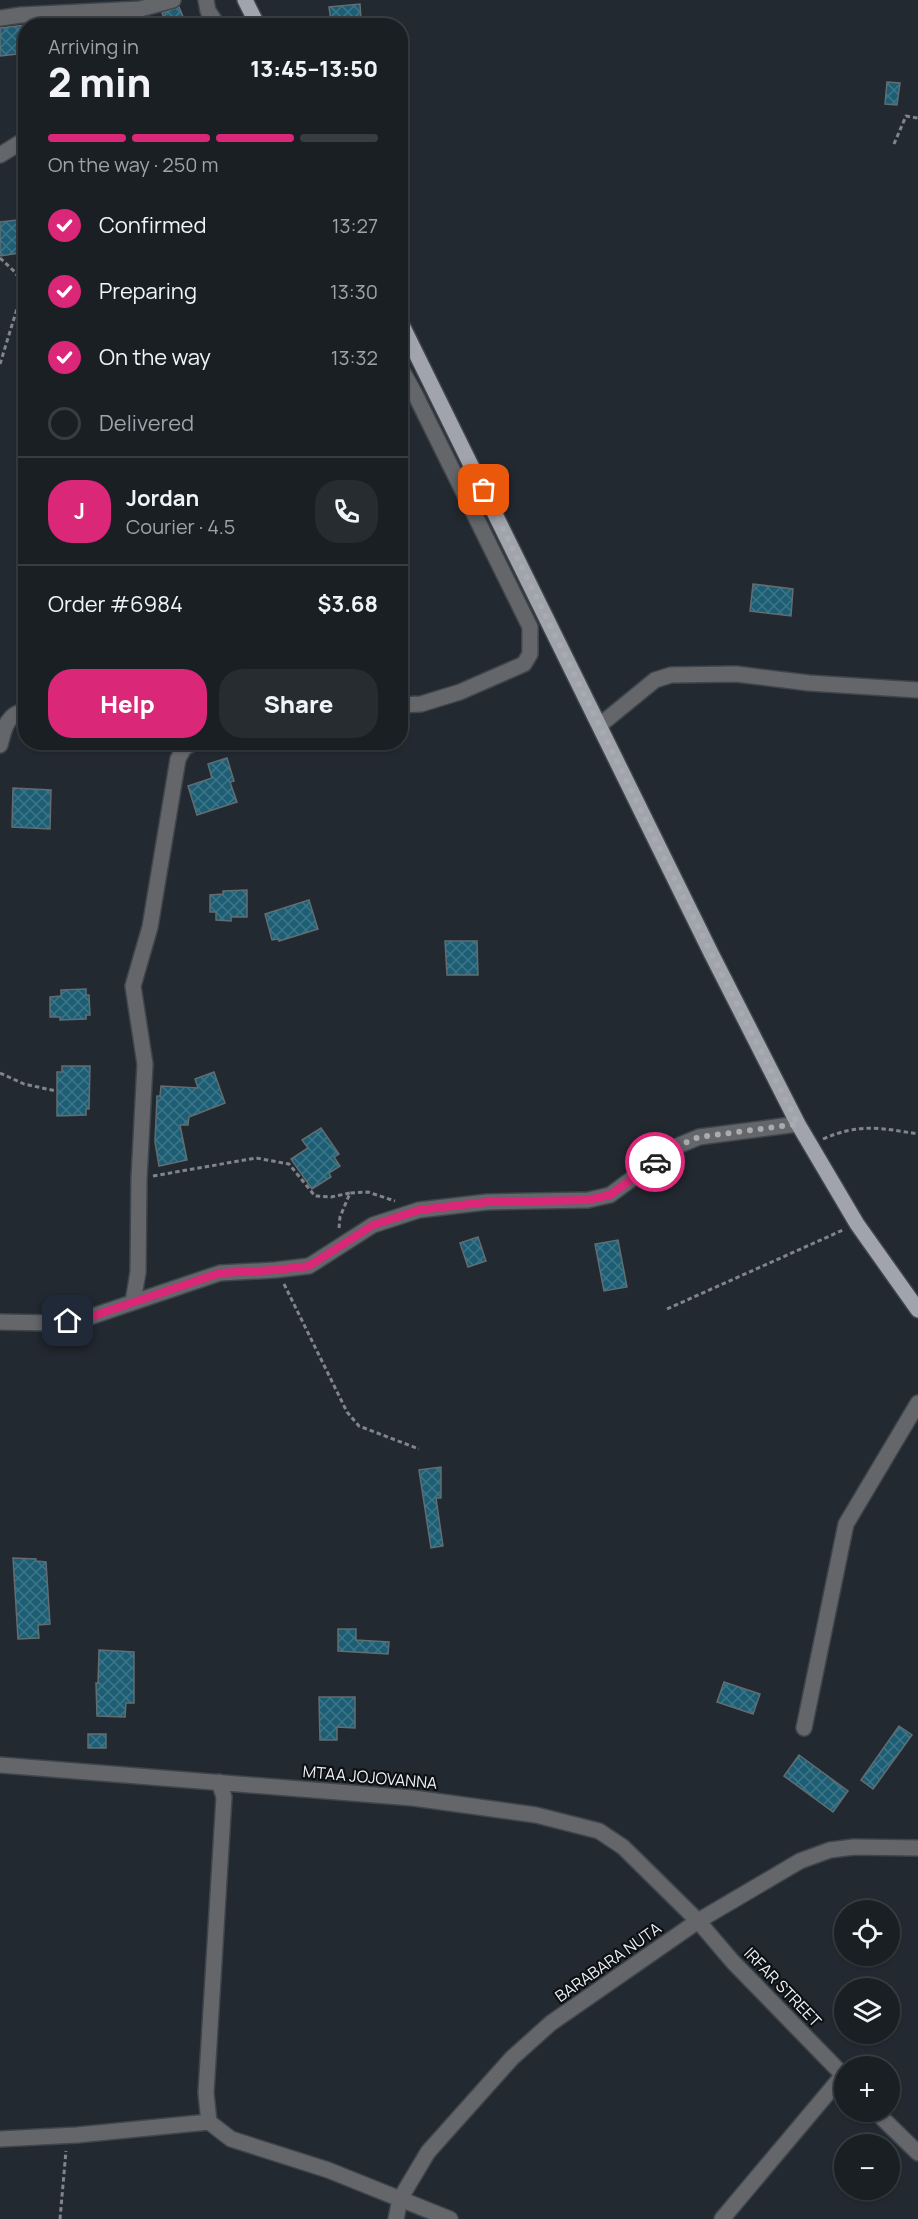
<!DOCTYPE html>
<html lang="en">
<head>
<meta charset="utf-8">
<style>
  :root { --surface:#1a1f24; --page:#272c31; --text:#f1f3f6; --muted:#9fa2a6; --line:#383d41; --accent:#db2777 }
  body { margin:0; font-family:Manrope,sans-serif; background:var(--page); color:var(--text); height:100vh; display:flex; flex-direction:column; font-size:22px; white-space:nowrap }
  * { box-sizing:border-box; margin:0 }
  p { font-size:20px; color:var(--muted) }
  .icon { flex:none; width:33px; height:33px; fill:none; stroke:currentColor; stroke-width:2; stroke-linecap:round; stroke-linejoin:round }
  .map { position:relative; flex:1; overflow:hidden }
  .side { position:absolute; left:18px; top:18px; width:390px; height:732px; display:flex; flex-direction:column; background:var(--surface); border-radius:24px; box-shadow:0 2px 4px #0004,0 0 0 2px var(--line) }
  .side>* { flex:none }
  .controls { position:absolute; left:834px; top:1900px; display:grid; gap:12px }
  .controls a { display:grid; place-items:center; width:66px; height:66px; border-radius:50%; background:var(--surface); box-shadow:0 2px 4px #0004,0 0 0 2px var(--line); font-size:30px }
  .pin { position:absolute; display:grid; place-items:center; width:51px; height:51px; color:#fff; margin:-26px; border-radius:12px; box-shadow:0 3px 9px #0006 }
  .courier { position:absolute; display:grid; place-items:center; width:60px; height:60px; margin:-30px; border:4px solid #db2777; border-radius:50%; background:#fff; color:#222; box-shadow:0 2px 8px #0007 }
  .head em { font-style:normal; font-weight:800 }
  .head div { display:flex; flex-direction:column-reverse }
  .head { display:flex; align-items:center; justify-content:space-between; height:102px; padding:0 30px }
  h1 { font-size:39px; font-weight:800; line-height:45px }
  .bar { display:grid; grid-template-columns:repeat(4,1fr); gap:9px 6px; align-content:center; height:72px; padding:0 30px }
  .bar i { height:8px; border-radius:4px; background:var(--line) }
  .bar .selected { background:var(--accent) }
  .bar p { grid-column:span 4 }
  .line { display:flex; align-items:center; gap:15px; padding:0 30px; border-top:2px solid var(--line) }
  .line div { flex:1 }
  .round { display:grid; place-items:center; flex:none; width:63px; height:63px; border-radius:24px; background:var(--page) }
  ol { padding:0 30px; list-style:none }
  li { display:flex; align-items:center; gap:18px; height:66px }
  li p { margin-inline-start:auto }
  li .icon { padding:6px; border-radius:50%; background:var(--accent); color:#fff; stroke-width:4 }
  li:last-child { color:var(--muted) }
  li i { width:33px; height:33px; border:3px solid var(--line); border-radius:50% }
  .action { display:flex; gap:12px; margin-top:auto; padding:12px 30px }
  .action a { flex:1; height:69px; border-radius:24px; background:var(--accent); color:#fff; font-size:24px; font-weight:800; line-height:69px; text-align:center }
  .action a+a { background:var(--page); color:var(--text) }
  .map>svg:first-child { display:block }
  .building { fill:url(#building-cross-hatch); stroke:#616d72; stroke-width:1.5 }
  .lines { fill:none; stroke-linecap:round; stroke-linejoin:round }
  .minor-casing { stroke:#3f454c; stroke-width:18 }
  .major-casing { stroke:#3f454c; stroke-width:18 }
  .path { stroke:#7f858b; stroke-width:3; stroke-dasharray:4.5 3; stroke-linecap:butt }
  .minor { stroke:#64666a; stroke-width:15 }
  .major { stroke:#a1a4ad; stroke-width:15 }
  .done { stroke:#a7acb1; stroke-width:6; stroke-dasharray:0 10.8 }
  .route { stroke:#db2777; stroke-width:8 }
  .labels { text-anchor:middle; dominant-baseline:central; stroke-width:4.5; stroke-linejoin:round; paint-order:stroke }
  .street-label { font-size:16px; fill:#eef2f7; stroke:#0e1114 }
</style>
</head>
<body>
<div class="map">
<svg width="918" height="2219" viewBox="0 0 918 2219">
  <defs>
    <pattern id="building-cross-hatch" width="8" height="8" patternUnits="userSpaceOnUse" patternTransform="scale(1.5)"><rect width="8" height="8" fill="#1d5e74"/><path d="M0 0l8 8M0 8l8-8" fill="none" stroke="#3e7689"/></pattern>
  </defs>
  <rect width="100%" height="100%" fill="#222930"/>
  <g class="building">
    <polygon points="360,4 361,19 331,22 329,7"/>
    <polygon points="179,7 187,26 167,26 162,13"/>
    <polygon points="26,25 26,53 0,56 0,28"/>
    <polygon points="887,82 900,83 897,105 885,104"/>
    <polygon points="26,219 26,252 0,256 0,222"/>
    <polygon points="753,584 793,589 791,616 750,611"/>
    <polygon points="227,758 234,781 230,782 237,802 197,815 188,786 212,778 208,764"/>
    <polygon points="13,788 51,790 50,829 12,827"/>
    <polygon points="247,890 247,917 231,917 231,921 216,920 216,912 210,912 210,895 223,894 223,891"/>
    <polygon points="309,900 318,929 279,941 278,939 272,940 265,914"/>
    <polygon points="445,941 477,941 478,975 447,975"/>
    <polygon points="86,989 86,995 89,995 90,1015 86,1015 86,1019 60,1020 60,1017 50,1017 50,997 61,996 61,990"/>
    <polygon points="62,1066 90,1066 89,1109 86,1109 86,1115 57,1116 57,1072 62,1072"/>
    <polygon points="214,1072 225,1103 189,1117 188,1125 180,1125 187,1160 159,1166 155,1142 157,1096 160,1096 161,1086 198,1088 195,1079"/>
    <polygon points="321,1128 339,1154 334,1157 340,1166 329,1173 331,1177 312,1189 291,1159 308,1148 302,1140"/>
    <polygon points="478,1237 486,1261 468,1267 460,1243"/>
    <polygon points="618,1240 627,1287 604,1291 595,1244"/>
    <polygon points="441,1467 441,1498 436,1498 443,1546 431,1548 419,1470"/>
    <polygon points="13,1558 36,1559 36,1561 46,1562 50,1624 38,1625 39,1638 18,1639"/>
    <polygon points="338,1629 356,1629 356,1640 389,1642 388,1654 338,1651"/>
    <polygon points="99,1650 134,1652 134,1703 126,1703 125,1717 97,1716 96,1683 98,1683"/>
    <polygon points="724,1682 760,1694 753,1714 717,1702"/>
    <polygon points="319,1697 355,1697 355,1728 337,1727 337,1740 320,1740"/>
    <polygon points="899,1726 912,1735 873,1789 861,1780"/>
    <rect x="88" y="1734" width="18" height="14"/>
    <polygon points="799,1755 848,1791 833,1812 784,1776"/>
  </g>
  <g class="lines">
    <g class="minor-casing">
      <g id="minor">
        <polyline points="206,0 208,11 218,26"/>
        <polyline points="0,18 21,15 140,9 173,0"/>
        <polyline points="0,155 26,139"/>
        <polyline points="400,367 415,394 530,627 530,654 524,664 460,692 421,704 400,705"/>
        <polyline points="600,725 655,680 671,675 736,674 809,683 918,690"/>
        <path d="M0 745C4 729 7 713 26 711"/>
        <polyline points="133,1302 138,1272 139,1179 145,1064 133,986 150,927 178,759 184,748 195,742"/>
        <polyline points="0,1322 52,1323 84,1319 220,1273 275,1270 309,1266 373,1225 419,1210 487,1202 588,1200 610,1195 675,1147 699,1137 798,1124"/>
        <polyline points="804,1728 846,1524 918,1403"/>
        <polyline points="0,1765 413,1798 536,1815 599,1831 623,1847 698,1921 733,1962 844,2076"/>
        <polyline points="219,1782 224,1797 206,2093 209,2122 231,2139 328,2170 450,2219"/>
        <polyline points="876,2112 918,2153"/>
        <polyline points="0,2139 77,2135 209,2122"/>
        <polyline points="396,2219 400,2199 428,2152 512,2058 551,2023 698,1921 800,1861 830,1850 854,1847 918,1848"/>
        <polyline points="722,2219 843,2075"/>
      </g>
    </g>
    <g class="major-casing">
      <g id="major">
        <polyline points="245,0 258,26"/>
        <polyline points="400,321 711,953 798,1124 857,1224 918,1310"/>
      </g>
    </g>
    <g class="path">
      <polyline points="894,144 906,116 918,118"/>
      <polyline points="0,258 15,272 24,286"/>
      <polyline points="0,364 24,286"/>
      <polyline points="0,1073 24,1084 56,1091"/>
      <path d="M823 1139C859 1123 881 1128 918 1134"/>
      <polyline points="153,1176 256,1158 289,1164 315,1196 331,1197 350,1193"/>
      <polyline points="339,1228 340,1217 350,1193 368,1192 395,1201"/>
      <polyline points="284,1284 347,1412 359,1426 419,1449"/>
      <polyline points="667,1309 843,1230"/>
      <polyline points="60,2219 66,2151"/>
    </g>
    <use href="#minor" class="minor"/>
    <use href="#major" class="major"/>
  </g>
  <g class="lines">
    <polyline class="done" points="484,490 711,953 798,1124 699,1137 675,1147 655,1162"/>
    <polyline class="route" points="68,1321 84,1319 220,1273 275,1270 309,1266 373,1225 419,1210 487,1202 588,1200 610,1195 655,1162"/>
  </g>
  <g class="labels">
    <g class="street-label">
      <text transform="translate(370 1777) rotate(5)">MTAA JOJOVANNA</text>
      <text transform="translate(608 1962) rotate(-35)">BARABARA NUTA</text>
      <text transform="translate(783 1987) rotate(46)">IRFAR STREET</text>
    </g>
  </g>
</svg>
<div class="controls">
<a><svg class="icon" aria-label="locate" viewBox="0 0 24 24"><circle cx="12" cy="12" r="6"/><path d="M12 2v4M12 18v4M2 12h4M18 12h4"/></svg></a>
<a><svg class="icon" aria-label="layers" viewBox="0 0 24 24"><path d="M12 4l9 5-9 5-9-5zM3 14l9 5 9-5"/></svg></a>
<a>+</a>
<a>−</a>
</div>
<div class="pin" style="left:484px;top:490px;background:#ea580c"><svg class="icon" aria-label="bag" viewBox="0 0 24 24"><path d="M5 8h14l-1 12H6zM9 8a3 3 0 0 1 6 0"/></svg></div>
<div class="pin" style="left:68px;top:1321px;background:#1f2937"><svg class="icon" aria-label="home" viewBox="0 0 24 24"><path d="M3 11l9-7 9 7M6 9v11h12V9"/></svg></div>
<div class="courier" style="left:655px;top:1162px"><svg class="icon" aria-label="car" viewBox="0 0 24 24"><path d="M5 17H2v-5l4-1 3-4h7l3 4 3 1v5h-3M9 17h6M6 11h13"/><circle cx="7" cy="17" r="2"/><circle cx="17" cy="17" r="2"/></svg></div>
<section class="side">
<div class="head"><div><h1>2 min</h1><p>Arriving in</p></div><em>13:45–13:50</em></div>
<div class="bar"><i class="selected"></i><i class="selected"></i><i class="selected"></i><i></i><p>On the way · 250 m</p></div>
<ol>
<li><svg class="icon" aria-label="check" viewBox="0 0 24 24"><path d="M5 12l5 5 9-10"/></svg>Confirmed<p>13:27</p></li>
<li><svg class="icon" aria-label="check" viewBox="0 0 24 24"><path d="M5 12l5 5 9-10"/></svg>Preparing<p>13:30</p></li>
<li><svg class="icon" aria-label="check" viewBox="0 0 24 24"><path d="M5 12l5 5 9-10"/></svg>On the way<p>13:32</p></li>
<li><i></i>Delivered</li>
</ol>
<div class="line" style="height:108px"><b class="round" style="background:var(--accent);color:#fff">J</b><div><b>Jordan</b><p>Courier · 4.5</p></div><a class="round"><svg class="icon" aria-label="phone" viewBox="0 0 24 24"><path d="M5 4h4l2 5-3 2q2 4 5 5l2-3 5 2v4C11 20 4 13 5 4z"/></svg></a></div>
<div class="line" style="height:78px"><div>Order #6984</div><b>$3.68</b></div>
<div class="action"><a>Help</a><a>Share</a></div>
</section>
</div>
</body>
</html>
